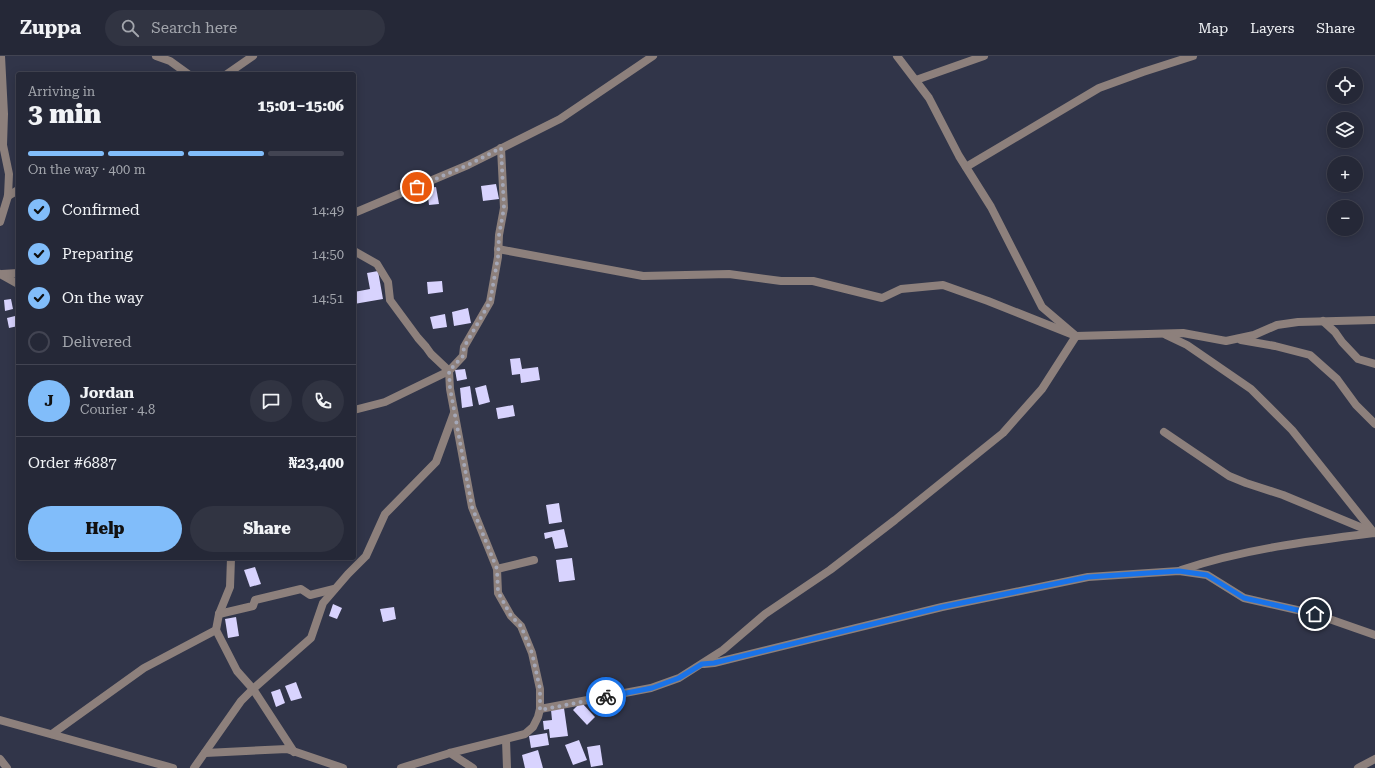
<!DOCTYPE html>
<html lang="en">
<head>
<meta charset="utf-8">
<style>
  :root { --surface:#252837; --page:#313442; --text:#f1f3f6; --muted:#a3a6ad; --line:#424452; --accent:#81bdfa }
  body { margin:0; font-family:"Roboto Serif",serif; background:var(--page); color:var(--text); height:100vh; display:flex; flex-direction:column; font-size:15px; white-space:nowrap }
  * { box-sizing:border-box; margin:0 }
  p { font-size:13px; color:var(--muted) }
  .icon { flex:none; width:22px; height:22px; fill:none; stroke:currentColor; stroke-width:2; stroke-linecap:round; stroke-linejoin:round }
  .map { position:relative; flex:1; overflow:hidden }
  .drawer { position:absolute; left:16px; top:16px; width:340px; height:488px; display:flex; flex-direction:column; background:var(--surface); border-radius:4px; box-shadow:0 2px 10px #0003,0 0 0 1px var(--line) }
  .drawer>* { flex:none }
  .controls { position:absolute; left:1327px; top:12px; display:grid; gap:8px }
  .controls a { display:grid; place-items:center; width:36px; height:36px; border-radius:50%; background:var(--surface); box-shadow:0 2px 10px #0003,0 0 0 1px var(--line); font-size:20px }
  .pin { position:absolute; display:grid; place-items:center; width:34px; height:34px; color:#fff; margin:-17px; border:2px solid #fff; border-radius:50%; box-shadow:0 1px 4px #0007 }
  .courier { position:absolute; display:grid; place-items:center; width:40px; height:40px; margin:-20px; border:3px solid #1a73e8; border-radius:50%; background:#fff; color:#222; box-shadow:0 1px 5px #0007 }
  .summary em { font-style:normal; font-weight:800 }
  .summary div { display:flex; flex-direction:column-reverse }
  .summary { display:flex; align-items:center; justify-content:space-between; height:68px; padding:0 12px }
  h1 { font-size:26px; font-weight:800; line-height:30px }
  .bar { display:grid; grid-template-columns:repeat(4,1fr); gap:6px 4px; align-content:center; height:48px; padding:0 12px }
  .bar i { height:5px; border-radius:3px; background:var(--line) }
  .bar .on { background:var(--accent) }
  .bar p { grid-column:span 4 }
  .line { display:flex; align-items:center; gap:10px; padding:0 12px; border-top:1px solid var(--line) }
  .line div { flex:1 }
  .round { display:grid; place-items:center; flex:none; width:42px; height:42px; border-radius:21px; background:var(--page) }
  ol { padding:0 12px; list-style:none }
  li { display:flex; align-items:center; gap:12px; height:44px }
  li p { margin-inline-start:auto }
  li .icon { padding:4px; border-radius:50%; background:var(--accent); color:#111; stroke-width:4 }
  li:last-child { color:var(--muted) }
  li i { width:22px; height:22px; border:2px solid var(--line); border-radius:50% }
  .primary-button { display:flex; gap:8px; margin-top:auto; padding:8px 12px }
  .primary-button a { flex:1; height:46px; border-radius:24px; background:var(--accent); color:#111; font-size:16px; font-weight:800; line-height:46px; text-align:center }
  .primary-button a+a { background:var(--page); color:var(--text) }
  header { display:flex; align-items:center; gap:24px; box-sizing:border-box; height:56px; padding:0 20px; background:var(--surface); border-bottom:1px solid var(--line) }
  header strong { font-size:19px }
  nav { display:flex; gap:22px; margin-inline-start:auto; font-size:14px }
  .search { width:280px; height:36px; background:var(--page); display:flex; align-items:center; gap:10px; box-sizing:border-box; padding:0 14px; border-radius:22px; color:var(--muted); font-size:15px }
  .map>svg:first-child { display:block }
  .building { fill:#d8d3fe }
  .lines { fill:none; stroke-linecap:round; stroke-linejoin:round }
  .street { stroke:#8d807c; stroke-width:8 }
  .done { stroke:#a4a7b7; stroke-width:4; stroke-dasharray:0 7.2 }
  .route { stroke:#1a73e8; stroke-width:5 }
</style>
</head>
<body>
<header>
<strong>Zuppa</strong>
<div class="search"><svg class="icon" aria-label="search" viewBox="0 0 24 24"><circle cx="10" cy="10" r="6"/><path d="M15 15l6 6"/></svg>Search here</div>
<nav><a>Map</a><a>Layers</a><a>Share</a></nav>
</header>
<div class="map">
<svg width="1375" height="712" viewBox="0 0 1375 712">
  <rect width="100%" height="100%" fill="#313549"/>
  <g class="building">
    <polygon points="496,128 499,143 483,145 481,130"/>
    <polygon points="436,131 439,148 429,149 427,132"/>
    <polygon points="378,215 383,243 354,248 354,236 370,233 367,217"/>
    <polygon points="442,225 443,236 428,238 427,226"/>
    <polygon points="11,243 13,253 5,255 4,244"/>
    <polygon points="468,252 471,267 454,270 452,256"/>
    <polygon points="445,258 447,271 433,273 430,261"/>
    <polygon points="15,260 18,270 9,272 7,262"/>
    <polygon points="520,302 522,313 538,311 540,324 521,327 520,318 512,319 510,303"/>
    <polygon points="465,313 467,323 457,325 455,314"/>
    <polygon points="486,329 490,346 479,349 475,332"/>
    <polygon points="470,330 473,350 462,352 460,332"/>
    <polygon points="513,349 515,360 498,363 496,352"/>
    <polygon points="559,447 562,466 549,468 546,449"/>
    <polygon points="564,473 568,491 555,493 552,481 545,483 544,477"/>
    <polygon points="572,502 575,524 559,526 556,504"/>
    <polygon points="255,511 261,528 250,531 244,514"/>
    <polygon points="333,548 342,552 337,563 329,560"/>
    <polygon points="394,551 396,563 383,566 380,553"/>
    <polygon points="236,561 239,580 228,582 225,563"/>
    <polygon points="296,626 302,642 291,645 285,630"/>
    <polygon points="280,633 285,647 276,651 271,636"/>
    <polygon points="581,646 595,661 587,669 573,654"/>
    <polygon points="564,652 568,680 550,682 549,673 544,674 543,665 552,664 551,654"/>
    <polygon points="547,677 549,689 531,692 529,680"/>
    <polygon points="579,684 587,704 573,709 565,689"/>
    <polygon points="600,689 603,709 591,711 587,691"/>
    <polygon points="538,694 543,712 525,712 522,699"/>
  </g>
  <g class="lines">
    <g class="street">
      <polyline points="156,0 170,5 188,18"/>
      <polyline points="897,0 929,42 959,100 991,151 1042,251 1076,280 1183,277 1226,285 1254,279 1277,269 1298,266 1375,264"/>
      <polyline points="227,18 253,0"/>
      <polyline points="916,24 984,0"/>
      <polyline points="966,111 1099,32 1143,16 1193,0"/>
      <polyline points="8,140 18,134"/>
      <polyline points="354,157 468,109 560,63 653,0"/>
      <polyline points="0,166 8,140 9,118 3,89 4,58 1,0"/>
      <polyline points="498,193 643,220 729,218 781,225 813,225 882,242 901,233 943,229 988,245 1076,280 1042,333 1003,377 895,464 830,514 765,558 723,594 679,622 651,632 540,653"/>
      <polyline points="354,195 377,208 388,226 390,244 418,282 426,291 431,298 449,315 450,333 472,451 497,513 498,537 511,560 521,570 532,597 540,633 540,653 538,661 533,671 525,678 450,697 401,712"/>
      <polyline points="0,218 18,228"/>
      <polyline points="2,218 18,217"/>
      <polyline points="1323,265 1335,276 1342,286 1358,303 1375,308"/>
      <polyline points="1166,279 1187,289 1251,333 1292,374 1374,477"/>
      <polyline points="1241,284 1275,290 1310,299 1337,323 1356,349 1375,368"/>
      <polyline points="354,354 385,346 449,315 463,300 464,291 490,246 498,201 499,179 504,152 501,92"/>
      <polyline points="1164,376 1229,420 1246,427 1283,439 1372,476"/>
      <polyline points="497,513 534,504"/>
      <path d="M1181 514C1244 493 1309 485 1374 477"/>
      <polyline points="219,558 253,550 255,544 301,533 310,539 334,533"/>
      <polyline points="704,608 714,607 942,551 1088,521 1179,515 1207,519 1244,542 1315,558 1375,579"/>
      <polyline points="0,664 173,712"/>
      <polyline points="52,678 144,612 216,574"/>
      <polyline points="506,684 507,712"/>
      <polyline points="294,696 253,633 311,582 323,547 348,518 366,500 385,458 436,406 454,357"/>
      <polyline points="205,697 287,693 343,712"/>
      <polyline points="450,697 473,712"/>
      <polyline points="0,703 7,712"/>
      <polyline points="194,712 241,645 253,633 237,615 216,574 219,558 230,531 231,502"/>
      <polyline points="1358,712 1375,703"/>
    </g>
  </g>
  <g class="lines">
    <polyline class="done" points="417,131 468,109 501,92 504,152 499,179 498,201 490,246 464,291 463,300 449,315 450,332 472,451 497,513 498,536 511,560 521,570 532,597 540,633 540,654 606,641"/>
    <polyline class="route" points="606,641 652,632 679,622 702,608 714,607 942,551 1088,521 1179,515 1207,519 1244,542 1315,558"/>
  </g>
</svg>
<div class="controls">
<a><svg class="icon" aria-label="locate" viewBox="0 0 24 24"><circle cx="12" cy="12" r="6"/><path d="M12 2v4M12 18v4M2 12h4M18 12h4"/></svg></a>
<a><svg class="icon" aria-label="layers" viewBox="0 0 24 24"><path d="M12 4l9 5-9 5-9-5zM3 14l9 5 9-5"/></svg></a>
<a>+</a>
<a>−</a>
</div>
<div class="pin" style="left:417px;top:131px;background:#ea580c"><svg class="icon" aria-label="bag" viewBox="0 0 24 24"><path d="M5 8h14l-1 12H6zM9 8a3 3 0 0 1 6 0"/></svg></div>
<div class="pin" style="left:1315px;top:558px;background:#1f2937"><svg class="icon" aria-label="home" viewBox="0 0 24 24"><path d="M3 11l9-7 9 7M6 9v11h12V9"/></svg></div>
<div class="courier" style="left:606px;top:641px"><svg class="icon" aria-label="bike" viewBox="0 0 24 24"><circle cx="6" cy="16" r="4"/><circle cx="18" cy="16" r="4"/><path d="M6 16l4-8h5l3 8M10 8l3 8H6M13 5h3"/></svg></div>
<section class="drawer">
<div class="summary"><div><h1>3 min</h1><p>Arriving in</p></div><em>15:01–15:06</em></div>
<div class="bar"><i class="on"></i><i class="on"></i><i class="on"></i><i></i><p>On the way · 400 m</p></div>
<ol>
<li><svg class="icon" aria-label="check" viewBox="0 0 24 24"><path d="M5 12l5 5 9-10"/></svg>Confirmed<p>14:49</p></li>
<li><svg class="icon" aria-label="check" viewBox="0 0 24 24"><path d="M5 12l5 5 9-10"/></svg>Preparing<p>14:50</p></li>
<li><svg class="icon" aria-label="check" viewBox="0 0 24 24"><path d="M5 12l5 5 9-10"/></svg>On the way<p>14:51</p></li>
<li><i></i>Delivered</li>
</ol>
<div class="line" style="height:72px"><b class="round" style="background:var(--accent);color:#111">J</b><div><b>Jordan</b><p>Courier · 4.8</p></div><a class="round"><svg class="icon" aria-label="chat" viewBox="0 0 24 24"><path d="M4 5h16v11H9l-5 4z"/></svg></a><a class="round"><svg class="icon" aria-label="phone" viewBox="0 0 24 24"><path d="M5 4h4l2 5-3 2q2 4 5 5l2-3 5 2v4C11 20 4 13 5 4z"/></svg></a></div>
<div class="line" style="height:52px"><div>Order #6887</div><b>₦23,400</b></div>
<div class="primary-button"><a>Help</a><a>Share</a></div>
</section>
</div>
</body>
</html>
